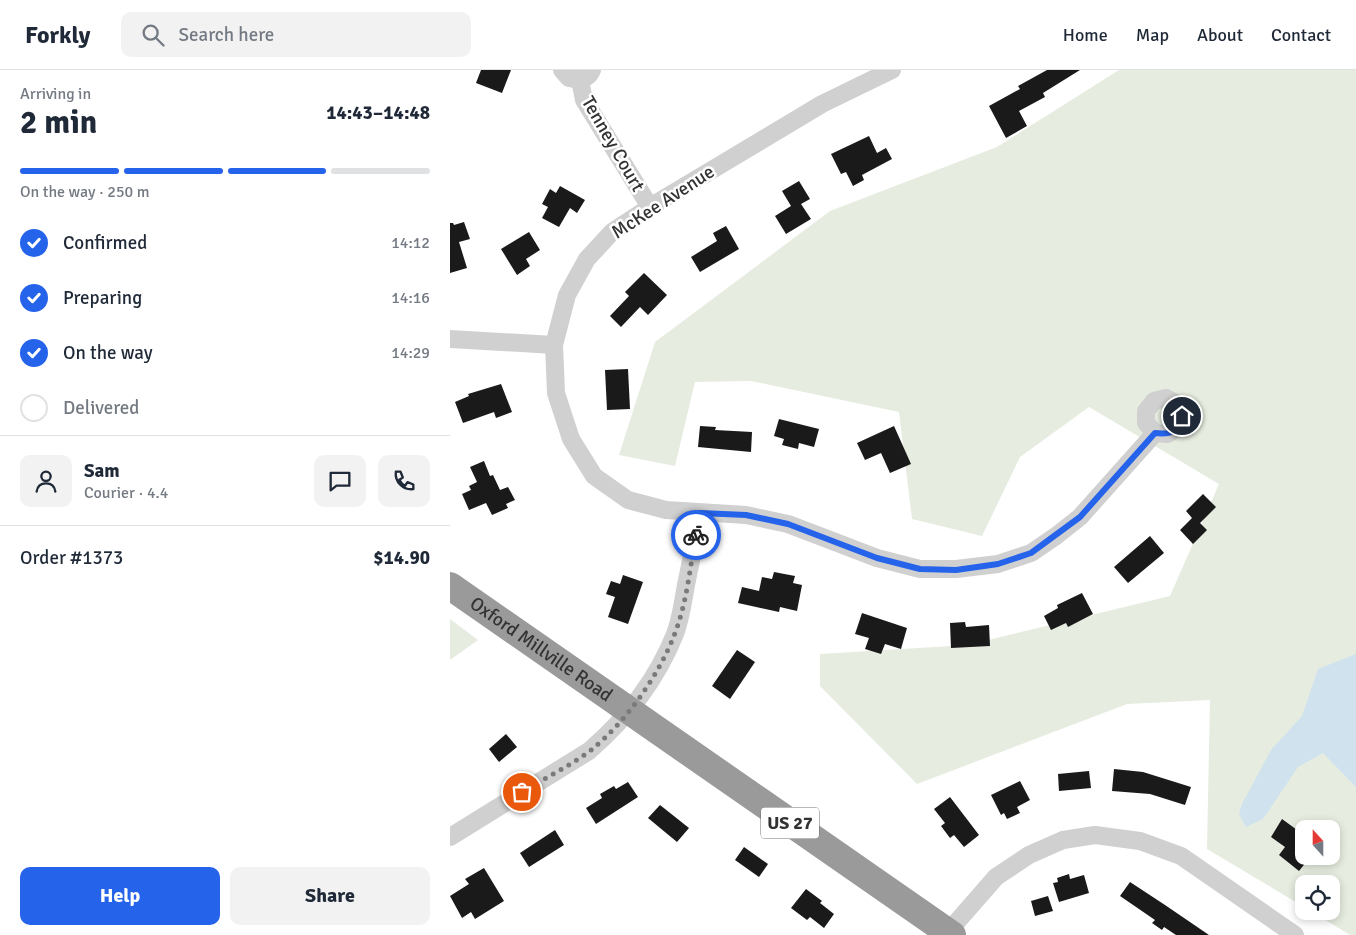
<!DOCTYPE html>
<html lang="en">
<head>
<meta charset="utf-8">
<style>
  :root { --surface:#fff; --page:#f2f2f3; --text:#1f2937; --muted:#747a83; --line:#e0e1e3; --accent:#2563eb }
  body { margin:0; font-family:Signika,sans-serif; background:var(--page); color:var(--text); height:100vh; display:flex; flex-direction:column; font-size:19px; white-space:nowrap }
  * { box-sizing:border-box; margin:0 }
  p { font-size:16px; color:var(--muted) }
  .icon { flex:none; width:28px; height:28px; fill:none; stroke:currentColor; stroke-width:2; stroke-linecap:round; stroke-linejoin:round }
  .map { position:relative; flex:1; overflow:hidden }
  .sheet { display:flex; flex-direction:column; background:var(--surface); width:450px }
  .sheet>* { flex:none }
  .needle { width:32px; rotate:339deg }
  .fabs { position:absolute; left:845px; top:750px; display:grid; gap:10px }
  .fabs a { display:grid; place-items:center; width:45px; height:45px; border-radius:10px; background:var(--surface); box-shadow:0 2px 8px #0003; font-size:25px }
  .pin { position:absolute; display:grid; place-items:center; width:42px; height:42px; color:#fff; margin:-21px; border:2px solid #fff; border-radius:50%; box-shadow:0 1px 5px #0007 }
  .courier { position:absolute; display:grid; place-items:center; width:50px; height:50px; margin:-25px; border:4px solid #2563eb; border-radius:50%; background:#fff; color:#222; box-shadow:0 1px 6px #0007 }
  .headline em { font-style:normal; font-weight:800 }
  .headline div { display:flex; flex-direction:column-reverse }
  .headline { display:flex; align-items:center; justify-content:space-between; height:85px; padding:0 20px }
  h1 { font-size:32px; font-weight:800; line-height:38px }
  .bar { display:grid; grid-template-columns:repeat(4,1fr); gap:8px 5px; align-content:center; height:60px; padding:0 20px }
  .bar i { height:6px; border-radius:4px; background:var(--line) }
  .bar .current { background:var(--accent) }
  .bar p { grid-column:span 4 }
  .line { display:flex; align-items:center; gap:12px; padding:0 20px; border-top:1px solid var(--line) }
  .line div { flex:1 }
  .round { display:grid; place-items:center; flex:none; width:52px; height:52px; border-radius:10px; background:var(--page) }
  ol { padding:0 20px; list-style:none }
  li { display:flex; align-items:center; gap:15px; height:55px }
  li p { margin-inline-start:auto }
  li .icon { padding:5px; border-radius:50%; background:var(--accent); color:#fff; stroke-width:4 }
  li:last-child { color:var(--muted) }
  li i { width:28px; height:28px; border:2px solid var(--line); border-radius:50% }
  .primary-button { display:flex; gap:10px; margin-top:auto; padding:10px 20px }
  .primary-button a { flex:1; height:58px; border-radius:10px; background:var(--accent); color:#fff; font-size:20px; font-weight:800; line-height:58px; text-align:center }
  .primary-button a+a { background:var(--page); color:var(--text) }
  header { display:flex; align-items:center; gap:30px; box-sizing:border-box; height:70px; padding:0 25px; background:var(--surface); border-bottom:1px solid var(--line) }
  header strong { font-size:24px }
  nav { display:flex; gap:28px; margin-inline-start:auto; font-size:18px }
  .search { width:350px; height:45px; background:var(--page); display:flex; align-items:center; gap:12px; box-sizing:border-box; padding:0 18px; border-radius:10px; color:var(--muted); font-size:19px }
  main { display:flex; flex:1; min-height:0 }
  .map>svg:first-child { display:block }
  .green { fill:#e6ecdf; fill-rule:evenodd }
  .water { fill:#cfe2ee }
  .building { fill:#1a1a1a }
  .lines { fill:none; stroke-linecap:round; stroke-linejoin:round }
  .street { stroke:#d0d0d0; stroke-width:18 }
  .highway { stroke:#9a9a9a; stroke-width:28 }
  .done { stroke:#7a7a7a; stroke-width:5; stroke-dasharray:0 9 }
  .route { stroke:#2563eb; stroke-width:6 }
  .labels { text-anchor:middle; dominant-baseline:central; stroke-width:5; stroke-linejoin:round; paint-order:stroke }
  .shield { fill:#fff; stroke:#707070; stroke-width:1 }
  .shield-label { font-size:18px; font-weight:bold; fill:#333 }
  .street-label { font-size:19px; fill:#333; stroke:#fff }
</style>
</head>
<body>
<header>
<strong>Forkly</strong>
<div class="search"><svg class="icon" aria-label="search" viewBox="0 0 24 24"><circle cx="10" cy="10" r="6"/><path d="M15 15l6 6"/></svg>Search here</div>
<nav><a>Home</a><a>Map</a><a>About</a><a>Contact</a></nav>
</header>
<main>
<section class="sheet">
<div class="headline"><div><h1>2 min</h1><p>Arriving in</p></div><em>14:43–14:48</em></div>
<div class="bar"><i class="current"></i><i class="current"></i><i class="current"></i><i></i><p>On the way · 250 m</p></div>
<ol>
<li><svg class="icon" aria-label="check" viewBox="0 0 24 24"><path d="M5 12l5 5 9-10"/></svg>Confirmed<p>14:12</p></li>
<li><svg class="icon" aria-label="check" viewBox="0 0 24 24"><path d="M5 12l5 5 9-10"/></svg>Preparing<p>14:16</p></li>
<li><svg class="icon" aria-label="check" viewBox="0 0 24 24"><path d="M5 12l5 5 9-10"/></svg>On the way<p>14:29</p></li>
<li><i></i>Delivered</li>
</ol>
<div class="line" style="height:90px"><a class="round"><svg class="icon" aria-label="person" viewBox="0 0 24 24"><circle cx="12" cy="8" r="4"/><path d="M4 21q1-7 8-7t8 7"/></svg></a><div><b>Sam</b><p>Courier · 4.4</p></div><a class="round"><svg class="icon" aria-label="chat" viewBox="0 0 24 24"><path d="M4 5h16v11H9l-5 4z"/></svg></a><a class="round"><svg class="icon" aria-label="phone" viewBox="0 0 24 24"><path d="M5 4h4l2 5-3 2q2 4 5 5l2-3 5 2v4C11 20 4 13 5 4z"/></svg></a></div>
<div class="line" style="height:65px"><div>Order #1373</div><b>$14.90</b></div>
<div class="primary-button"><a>Help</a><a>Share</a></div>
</section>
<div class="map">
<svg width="906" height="865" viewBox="0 0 906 865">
  <rect width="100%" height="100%" fill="#fff"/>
  <g class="green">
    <path d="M669 0H906V865H900L861 841H881V814H854V837L757 779 760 630 677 634 467 714 370 616V584L518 575 720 526 769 414 639 337 570 387 532 466 462 449 449 342 301 311 245 312 225 396 169 385 205 272 380 141 547 77ZM854 759H881V786H854Z"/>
    <polygon points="0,549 28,570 0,590"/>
  </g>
  <polygon class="water" points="906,584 906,717 873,683 848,697 813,749 796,757 789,744 792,734 821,680 852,646 868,599"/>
  <g class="building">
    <polygon points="31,0 61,0 52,23 26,13"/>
    <polygon points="597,0 630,0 593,23 595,27 569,41 577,56 556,68 539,36 570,19 568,16"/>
    <polygon points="419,66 427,83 436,78 442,89 412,105 414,110 403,116 396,102 391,104 381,84"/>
    <polygon points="349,111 360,129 351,134 361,149 336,164 325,146 341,136 332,121"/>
    <polygon points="110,116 135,130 127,143 120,138 109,157 92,148 98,137 92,134 100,119 106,123"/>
    <polygon points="14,152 20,169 9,172 17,198 0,203 0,153 3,153 4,155"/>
    <polygon points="276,156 289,179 250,202 241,187 267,171 263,163"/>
    <polygon points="79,162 90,180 76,189 80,196 67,205 51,179"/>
    <polygon points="194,203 217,225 198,245 190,237 171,257 160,246 179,226 175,222"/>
    <polygon points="178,299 180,339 157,340 155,300"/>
    <polygon points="51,314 62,342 46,348 44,342 13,353 5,332 19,326 18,324"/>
    <polygon points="329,349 369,359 364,377 349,373 348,379 332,375 334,369 324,366"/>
    <polygon points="250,356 266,357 265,360 302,362 301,382 248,377"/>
    <polygon points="444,356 461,394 440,403 431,383 415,390 407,373"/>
    <polygon points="34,391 40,406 43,405 50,420 58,417 65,430 56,434 58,438 42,445 36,433 19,440 12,424 21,420 19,416 27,412 20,397"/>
    <polygon points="753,424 766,437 750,453 757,460 743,474 730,460 742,448 736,441"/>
    <polygon points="700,466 714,483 678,513 664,497"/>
    <polygon points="324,502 345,506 343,513 352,515 347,541 330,537 329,542 288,533 292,517 309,521 312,507 322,509"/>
    <polygon points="173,505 193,512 178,554 158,547 165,527 156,524 161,511 170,514"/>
    <polygon points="632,523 643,544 618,557 616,553 601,560 594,546 608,538 607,535"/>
    <polygon points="412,543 457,558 451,579 435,574 431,584 415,579 419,568 405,564"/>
    <polygon points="515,552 516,557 539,555 540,576 501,578 500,553"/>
    <polygon points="287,580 305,592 280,629 262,616"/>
    <polygon points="56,664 67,677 49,692 39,679"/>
    <polygon points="664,699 693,702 741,717 735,735 700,724 662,721"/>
    <polygon points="639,701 641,718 609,721 608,704"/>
    <polygon points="570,711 580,730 567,737 570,743 557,749 554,743 551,745 541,725"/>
    <polygon points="178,712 188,727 146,754 136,738 152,728 150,724 164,716 166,719"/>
    <polygon points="500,727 529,765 514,777 504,765 500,768 491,756 495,753 484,739"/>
    <polygon points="210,735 239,758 227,772 198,748"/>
    <polygon points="832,749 854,765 854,786 861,786 849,801 829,785 835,777 821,767"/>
    <polygon points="105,760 114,775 79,797 70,783"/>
    <polygon points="294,777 318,794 309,807 285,790"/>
    <polygon points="34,798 54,831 25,849 21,842 12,848 0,826 19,814 15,809"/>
    <polygon points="619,804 620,809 634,805 639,823 609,832 603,813 608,812 607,808"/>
    <polygon points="680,812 715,835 759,865 726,865 714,857 712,860 702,853 705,850 670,826"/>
    <polygon points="356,819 372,831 370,833 384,844 374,858 360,847 357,850 341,838"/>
    <polygon points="598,826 603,841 585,846 581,831"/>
  </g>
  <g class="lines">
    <g class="street">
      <path d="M112 0 119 8C128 10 138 10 142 0"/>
      <polyline points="442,0 372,34 200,137 162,162 137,189 117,225 104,275 106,323 121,369 144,406 178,430 216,440 296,445 338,454 427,488 470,499 506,499 548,494 581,483 606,466 630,447 705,363 717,364 728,358 732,346 727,334 716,328 704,331 696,341 696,353 705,363"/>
      <polyline points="130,10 134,30 200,137"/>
      <polyline points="0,269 104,275"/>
      <path d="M0 767 139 681C176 649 207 609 225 564 231 548 233 531 236 515 241 491 246 467 250 443"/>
      <polyline points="498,862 546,807 579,785 613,770 645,765 690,771 731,786 845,865"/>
    </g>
    <path class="highway" id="s1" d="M0 516 502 865"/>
  </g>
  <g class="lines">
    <path class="done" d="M72 722C95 708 120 696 141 680 175 653 210 604 225 563 237 532 240 497 246 465"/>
    <path class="route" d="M246 465 250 443 296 445 338 454 427 488 470 499 506 500 548 494 581 483 630 447 705 363C722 365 726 362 732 346"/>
  </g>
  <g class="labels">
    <rect class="shield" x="311" y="737.5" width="58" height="31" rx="4"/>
    <g class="shield-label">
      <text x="340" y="753">US 27</text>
    </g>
    <g class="street-label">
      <text transform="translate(163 74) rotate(60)">Tenney Court</text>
      <text transform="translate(213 132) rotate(-33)">McKee Avenue</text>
      <text stroke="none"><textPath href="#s1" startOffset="111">Oxford Millville Road</textPath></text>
    </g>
  </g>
</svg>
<div class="fabs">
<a><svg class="needle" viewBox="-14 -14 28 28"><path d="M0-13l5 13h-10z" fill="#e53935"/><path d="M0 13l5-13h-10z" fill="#747a83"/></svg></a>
<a><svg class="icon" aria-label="locate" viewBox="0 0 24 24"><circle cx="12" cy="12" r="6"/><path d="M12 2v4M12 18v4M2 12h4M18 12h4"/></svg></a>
</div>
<div class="pin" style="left:72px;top:722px;background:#ea580c"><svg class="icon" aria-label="bag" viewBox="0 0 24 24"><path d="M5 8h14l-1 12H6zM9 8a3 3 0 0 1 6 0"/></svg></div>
<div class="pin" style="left:732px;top:346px;background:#1f2937"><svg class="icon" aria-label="home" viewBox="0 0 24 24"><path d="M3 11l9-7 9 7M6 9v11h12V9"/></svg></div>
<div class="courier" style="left:246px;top:465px"><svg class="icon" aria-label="bike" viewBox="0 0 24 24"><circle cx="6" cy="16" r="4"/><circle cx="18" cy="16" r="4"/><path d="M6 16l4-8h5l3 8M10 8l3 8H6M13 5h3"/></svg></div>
</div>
</main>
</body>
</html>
